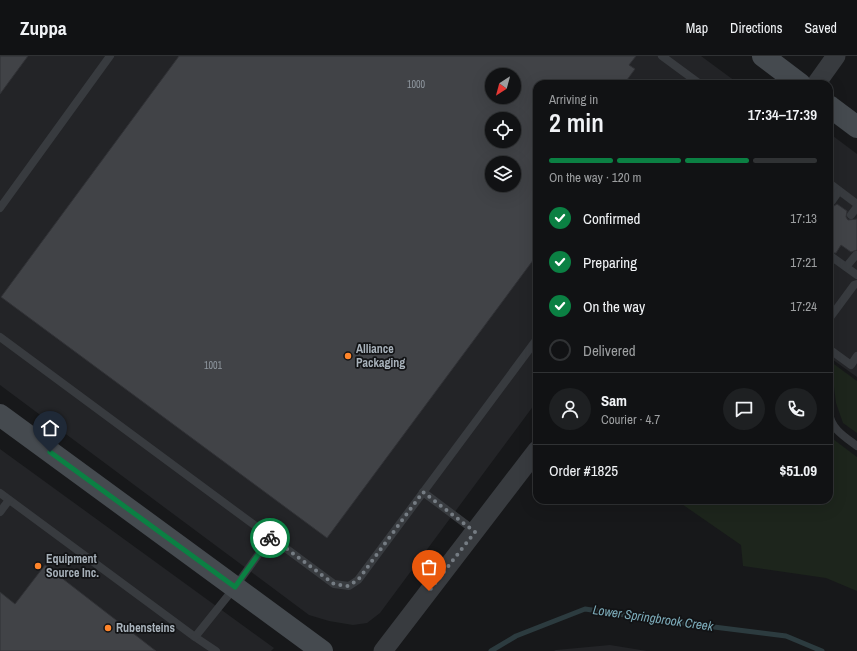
<!DOCTYPE html>
<html lang="en">
<head>
<meta charset="utf-8">
<style>
  :root { --surface:#111214; --page:#1e2022; --text:#f1f3f6; --muted:#9c9ea0; --line:#303234; --accent:#0b8043 }
  body { margin:0; font-family:"Archivo Narrow",sans-serif; background:var(--page); color:var(--text); height:100vh; display:flex; flex-direction:column; font-size:15px; white-space:nowrap }
  * { box-sizing:border-box; margin:0 }
  p { font-size:13px; color:var(--muted) }
  .icon { flex:none; width:22px; height:22px; fill:none; stroke:currentColor; stroke-width:2; stroke-linecap:round; stroke-linejoin:round }
  .map { position:relative; flex:1; overflow:hidden }
  .drawer { position:absolute; left:533px; top:24px; width:300px; height:424px; display:flex; flex-direction:column; background:var(--surface); border-radius:12px; box-shadow:0 4px 16px #0002,0 0 0 1px var(--line) }
  .drawer>* { flex:none }
  .needle { width:26px; rotate:216deg }
  .controls { position:absolute; left:485px; top:12px; display:grid; gap:8px }
  .controls a { display:grid; place-items:center; width:36px; height:36px; border-radius:50%; background:var(--surface); box-shadow:0 4px 16px #0002,0 0 0 1px var(--line); font-size:20px }
  .pin { position:absolute; display:grid; place-items:center; width:34px; height:34px; color:#fff; margin:-41px -17px; border-radius:50% 50% 50% 0; rotate:-45deg; box-shadow:0 0 4px #0007 }
  .pin .icon { rotate:45deg }
  .courier { position:absolute; display:grid; place-items:center; width:40px; height:40px; margin:-20px; border:3px solid #0b8043; border-radius:50%; background:#fff; color:#222; box-shadow:0 1px 5px #0007 }
  .headline em { font-style:normal; font-weight:600 }
  .headline div { display:flex; flex-direction:column-reverse }
  .headline { display:flex; align-items:center; justify-content:space-between; height:68px; padding:0 16px }
  h1 { font-size:26px; font-weight:600; line-height:30px }
  .bar { display:grid; grid-template-columns:repeat(4,1fr); gap:6px 4px; align-content:center; height:48px; padding:0 16px }
  .bar i { height:5px; border-radius:3px; background:var(--line) }
  .bar .selected { background:var(--accent) }
  .bar p { grid-column:span 4 }
  .line { display:flex; align-items:center; gap:10px; padding:0 16px; border-top:1px solid var(--line) }
  .line div { flex:1 }
  .round { display:grid; place-items:center; flex:none; width:42px; height:42px; border-radius:21px; background:var(--page) }
  ol { padding:0 16px; list-style:none }
  li { display:flex; align-items:center; gap:12px; height:44px }
  li p { margin-inline-start:auto }
  li .icon { padding:4px; border-radius:50%; background:var(--accent); color:#fff; stroke-width:4 }
  li:last-child { color:var(--muted) }
  li i { width:22px; height:22px; border:2px solid var(--line); border-radius:50% }
  header { display:flex; align-items:center; gap:24px; box-sizing:border-box; height:56px; padding:0 20px; background:var(--surface); border-bottom:1px solid var(--line) }
  header strong { font-size:19px }
  nav { display:flex; gap:22px; margin-inline-start:auto; font-size:14px }
  .map>svg:first-child { display:block }
  .built { fill:#232427; fill-rule:evenodd }
  .green { fill:#1d251c }
  .lines { fill:none; stroke-linecap:round; stroke-linejoin:round }
  .stream { stroke:#2c3b3f; stroke-width:5 }
  .building { fill:#414347; stroke:#313236; fill-rule:evenodd }
  .service { stroke:#383b3f; stroke-width:8 }
  .tertiary { stroke:#383b3f; stroke-width:19 }
  .secondary { stroke:#454a4f; stroke-width:22 }
  .done { stroke:#757c83; stroke-width:4; stroke-dasharray:0 7.2 }
  .route { stroke:#0b8043; stroke-width:5 }
  .poi-dot { fill:#ff852a; stroke:#121315; stroke-width:1.5 }
  .labels { text-anchor:middle; dominant-baseline:central; stroke-width:3.5; stroke-linejoin:round; paint-order:stroke }
  .number-label { font-size:10px; fill:#8e969e }
  .poi-label { font-size:12px; font-weight:bold; fill:#a8b2bb; stroke:#121315; text-anchor:start }
  .water-label { font-size:13px; font-style:italic; fill:#7cabb9; stroke:#121315 }
</style>
</head>
<body>
<header>
<strong>Zuppa</strong>
<nav><a>Map</a><a>Directions</a><a>Saved</a></nav>
</header>
<div class="map">
<svg width="857" height="595" viewBox="0 0 857 595">
  <rect width="100%" height="100%" fill="#17181a"/>
  <g class="built">
    <path d="M0 0H701L739 28H537V345L380 557 367 567 353 569 329 565 309 559 0 329ZM492 19H514V41H492ZM492 63H514V85H492ZM492 107H514V129H492Z"/>
    <polygon points="829,77 857,98 857,321 829,301"/>
    <polygon points="0,393 274,592 271,595 0,595"/>
    <polygon points="610,589 647,595 554,595 556,594"/>
  </g>
  <g class="green">
    <polygon points="831,306 857,325 857,377 843,367 836,347"/>
    <polygon points="829,380 857,401 857,535 826,522 743,510 741,489 676,444 829,444"/>
  </g>
  <g class="lines">
    <polyline class="stream" points="491,595 516,580 585,553 666,565 786,580 822,595"/>
  </g>
  <g class="building">
    <polygon points="0,0 28,0 0,38"/>
    <path d="M179 0H636L629 9 635 13 624 28H537V199L327 482 1 241ZM492 19H514V41H492ZM492 63H514V85H492ZM492 107H514V129H492Z"/>
    <polygon points="837,148 847,155 846,161 848,164 857,163 857,194 851,196 841,189 836,197 829,197 829,150 834,150"/>
    <polygon points="45,509 156,595 0,595 0,536 15,548"/>
  </g>
  <g class="lines">
    <g class="service">
      <polyline points="662,0 700,28"/>
      <polyline points="829,127 857,148"/>
      <polyline points="832,145 839,135"/>
      <polyline points="0,152 110,0"/>
      <polyline points="851,159 857,151"/>
      <polyline points="832,201 857,219"/>
      <polyline points="846,211 856,199"/>
      <polyline points="829,263 854,229 857,228"/>
      <polyline points="0,281 334,528 349,530 358,524 537,283"/>
      <polyline points="829,293 851,309 857,300"/>
      <path d="M829 357C831 373 845 381 857 390"/>
      <polyline points="423,436 475,475"/>
      <polyline points="0,437 195,581 216,595"/>
      <polyline points="0,456 9,444"/>
      <polyline points="195,581 235,531 271,481"/>
    </g>
    <g class="tertiary">
      <polyline points="816,28 836,0"/>
      <polyline points="383,595 537,394"/>
    </g>
    <g class="secondary">
      <polyline points="763,0 800,28"/>
      <polyline points="829,50 857,71"/>
      <polyline points="0,359 322,595"/>
    </g>
  </g>
  <g class="lines">
    <polyline class="done" points="270,482 271,481 334,528 348,530 358,524 423,436 475,476 429,535"/>
    <polyline class="route" points="50,396 235,531 270,482"/>
  </g>
  <g class="poi-dot">
    <circle cx="348" cy="300" r="4"/>
    <circle cx="38" cy="510" r="4"/>
    <circle cx="108" cy="572" r="4"/>
  </g>
  <g class="labels">
    <g class="number-label">
      <text x="416" y="28">1000</text>
      <text x="213" y="309">1001</text>
    </g>
    <g class="poi-label">
      <text x="356" y="293">Alliance<tspan x="356" dy="14">Packaging</tspan></text>
      <text x="46" y="503">Equipment<tspan x="46" dy="14">Source Inc.</tspan></text>
      <text x="116" y="572">Rubensteins</text>
    </g>
    <g class="water-label">
      <text transform="translate(653 562) rotate(8)">Lower Springbrook Creek</text>
    </g>
  </g>
</svg>
<div class="controls">
<a><svg class="needle" viewBox="-14 -14 28 28"><path d="M0-13l5 13h-10z" fill="#e53935"/><path d="M0 13l5-13h-10z" fill="#9c9ea0"/></svg></a>
<a><svg class="icon" aria-label="locate" viewBox="0 0 24 24"><circle cx="12" cy="12" r="6"/><path d="M12 2v4M12 18v4M2 12h4M18 12h4"/></svg></a>
<a><svg class="icon" aria-label="layers" viewBox="0 0 24 24"><path d="M12 4l9 5-9 5-9-5zM3 14l9 5 9-5"/></svg></a>
</div>
<div class="pin" style="left:429px;top:535px;background:#ea580c"><svg class="icon" aria-label="bag" viewBox="0 0 24 24"><path d="M5 8h14l-1 12H6zM9 8a3 3 0 0 1 6 0"/></svg></div>
<div class="pin" style="left:50px;top:396px;background:#1f2937"><svg class="icon" aria-label="home" viewBox="0 0 24 24"><path d="M3 11l9-7 9 7M6 9v11h12V9"/></svg></div>
<div class="courier" style="left:270px;top:482px"><svg class="icon" aria-label="bike" viewBox="0 0 24 24"><circle cx="6" cy="16" r="4"/><circle cx="18" cy="16" r="4"/><path d="M6 16l4-8h5l3 8M10 8l3 8H6M13 5h3"/></svg></div>
<section class="drawer">
<div class="headline"><div><h1>2 min</h1><p>Arriving in</p></div><em>17:34–17:39</em></div>
<div class="bar"><i class="selected"></i><i class="selected"></i><i class="selected"></i><i></i><p>On the way · 120 m</p></div>
<ol>
<li><svg class="icon" aria-label="check" viewBox="0 0 24 24"><path d="M5 12l5 5 9-10"/></svg>Confirmed<p>17:13</p></li>
<li><svg class="icon" aria-label="check" viewBox="0 0 24 24"><path d="M5 12l5 5 9-10"/></svg>Preparing<p>17:21</p></li>
<li><svg class="icon" aria-label="check" viewBox="0 0 24 24"><path d="M5 12l5 5 9-10"/></svg>On the way<p>17:24</p></li>
<li><i></i>Delivered</li>
</ol>
<div class="line" style="height:72px"><a class="round"><svg class="icon" aria-label="person" viewBox="0 0 24 24"><circle cx="12" cy="8" r="4"/><path d="M4 21q1-7 8-7t8 7"/></svg></a><div><b>Sam</b><p>Courier · 4.7</p></div><a class="round"><svg class="icon" aria-label="chat" viewBox="0 0 24 24"><path d="M4 5h16v11H9l-5 4z"/></svg></a><a class="round"><svg class="icon" aria-label="phone" viewBox="0 0 24 24"><path d="M5 4h4l2 5-3 2q2 4 5 5l2-3 5 2v4C11 20 4 13 5 4z"/></svg></a></div>
<div class="line" style="height:52px"><div>Order #1825</div><b>$51.09</b></div>
</section>
</div>
</body>
</html>
